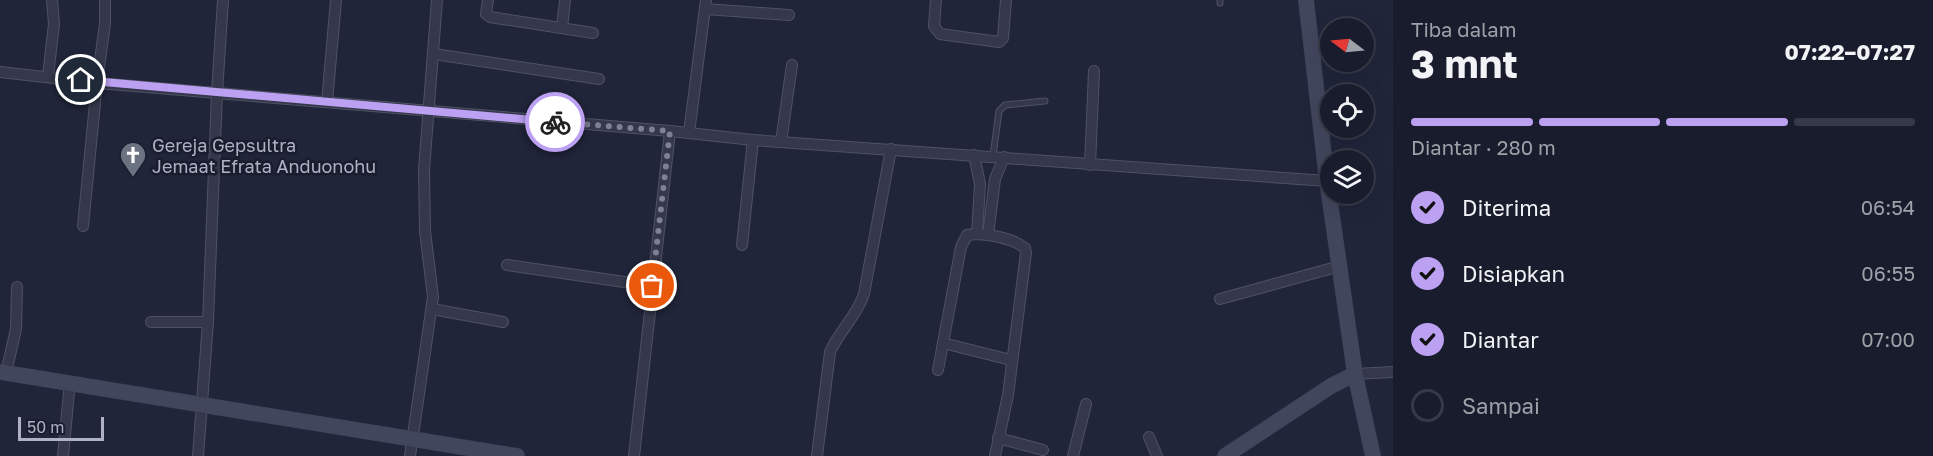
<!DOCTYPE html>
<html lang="id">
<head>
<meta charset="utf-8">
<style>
  :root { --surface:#181c2c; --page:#212534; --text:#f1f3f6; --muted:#9fa1a9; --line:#363a48; --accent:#bca0f2 }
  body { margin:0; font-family:"Golos Text",sans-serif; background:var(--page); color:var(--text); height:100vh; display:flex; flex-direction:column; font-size:22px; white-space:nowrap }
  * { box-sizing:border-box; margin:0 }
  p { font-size:20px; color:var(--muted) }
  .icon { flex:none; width:33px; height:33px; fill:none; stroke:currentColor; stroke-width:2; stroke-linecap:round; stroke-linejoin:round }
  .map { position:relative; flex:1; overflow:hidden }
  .drawer { display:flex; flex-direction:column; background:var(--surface); width:540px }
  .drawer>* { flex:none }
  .needle { width:39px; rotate:286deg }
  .controls { position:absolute; left:1320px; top:18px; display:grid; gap:12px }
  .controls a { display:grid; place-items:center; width:54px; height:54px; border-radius:50%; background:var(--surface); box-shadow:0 6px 24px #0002,0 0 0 2px var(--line); font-size:30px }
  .scale { position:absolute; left:18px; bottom:15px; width:86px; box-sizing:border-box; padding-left:6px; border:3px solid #afb2c6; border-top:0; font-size:16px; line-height:21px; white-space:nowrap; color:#afb2c6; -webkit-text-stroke:4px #1a1d2e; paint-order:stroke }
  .pin { position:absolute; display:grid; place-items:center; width:51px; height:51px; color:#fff; margin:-26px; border:3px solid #fff; border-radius:50%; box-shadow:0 2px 6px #0007 }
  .courier { position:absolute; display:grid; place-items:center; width:60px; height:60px; margin:-30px; border:4px solid #bca0f2; border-radius:50%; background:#fff; color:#222; box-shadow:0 2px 8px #0007 }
  .head em { font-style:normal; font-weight:700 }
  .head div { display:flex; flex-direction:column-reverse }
  .head { display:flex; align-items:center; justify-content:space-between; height:102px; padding:0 18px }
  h1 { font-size:39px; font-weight:700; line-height:45px }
  .bar { display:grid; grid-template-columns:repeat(4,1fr); gap:9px 6px; align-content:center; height:72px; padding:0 18px }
  .bar i { height:8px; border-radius:4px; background:var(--line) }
  .bar .active { background:var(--accent) }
  .bar p { grid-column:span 4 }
  ol { padding:0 18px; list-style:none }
  li { display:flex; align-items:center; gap:18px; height:66px }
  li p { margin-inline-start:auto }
  li .icon { padding:6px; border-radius:50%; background:var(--accent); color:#111; stroke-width:4 }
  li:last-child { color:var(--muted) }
  li i { width:33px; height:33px; border:3px solid var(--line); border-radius:50% }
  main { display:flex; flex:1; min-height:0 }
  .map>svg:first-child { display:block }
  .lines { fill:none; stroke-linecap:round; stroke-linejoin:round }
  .lane-casing { stroke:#4f5264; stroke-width:7 }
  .street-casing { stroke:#4f5264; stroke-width:12 }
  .secondary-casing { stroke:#3d4153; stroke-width:16 }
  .lane { stroke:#34384a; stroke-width:5 }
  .street { stroke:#34384a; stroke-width:10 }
  .secondary { stroke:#42465d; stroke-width:15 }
  .done { stroke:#7d8195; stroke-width:6; stroke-dasharray:0 10.8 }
  .route { stroke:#bca0f2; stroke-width:8 }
  .labels { text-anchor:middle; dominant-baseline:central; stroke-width:5; stroke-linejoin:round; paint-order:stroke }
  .poi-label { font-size:18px; fill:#afb2c6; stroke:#1a1d2e; text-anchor:start }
</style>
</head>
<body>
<main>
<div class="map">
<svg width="1393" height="456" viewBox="0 0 1393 456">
  <rect width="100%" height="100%" fill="#20253a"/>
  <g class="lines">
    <g class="lane-casing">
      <g id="lane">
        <polyline points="1220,3 1220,0"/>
        <polyline points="993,156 999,111 1005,105 1045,101"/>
      </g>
    </g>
    <g class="street-casing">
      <g id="street">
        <polyline points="488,0 486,14 490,17 593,33"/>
        <polyline points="936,0 934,26 940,34 999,42 1003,38 1006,0"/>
        <polyline points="705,9 789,15"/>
        <polyline points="562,28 565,0"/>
        <polyline points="434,54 599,79"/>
        <polyline points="0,72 97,83 670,131 753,140 1327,181"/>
        <polyline points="48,76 54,24 52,0"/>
        <polyline points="327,102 336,0"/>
        <polyline points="689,133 706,0"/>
        <polyline points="781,142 792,65"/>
        <polyline points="974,155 980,184 977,234"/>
        <polyline points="1090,165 1094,71"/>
        <polyline points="83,226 97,83 105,23 105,0"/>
        <polyline points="988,235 995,179 1004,157"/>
        <polyline points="742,245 753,140"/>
        <polyline points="507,265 652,286"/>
        <polyline points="1220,299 1340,266"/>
        <polyline points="432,309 503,322"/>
        <polyline points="151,322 208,322"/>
        <polyline points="938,370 943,343"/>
        <polyline points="6,373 16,329 17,287"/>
        <polyline points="1355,374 1393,372"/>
        <polyline points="1149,437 1157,456"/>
        <polyline points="998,438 1043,450"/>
        <polyline points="63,456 70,382"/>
        <polyline points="198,456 208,322 217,93 223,0"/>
        <polyline points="410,456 433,297 425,231 424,170 437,0"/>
        <polyline points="634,456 670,131"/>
        <path d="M817 456 830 352C839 331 857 316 864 294L891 149"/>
        <path d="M995 456 1008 395 1026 253 1025 248C1013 238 983 232 967 235L961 247 943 343 1011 360"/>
        <polyline points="1073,456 1086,404"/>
      </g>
    </g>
    <g class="secondary-casing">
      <g id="secondary">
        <polyline points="1306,0 1327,181 1355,374 1373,456"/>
        <polyline points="0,372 517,456"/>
        <polyline points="1225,456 1331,386 1355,374"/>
      </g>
    </g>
    <use href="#lane" class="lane"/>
    <use href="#street" class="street"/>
    <use href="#secondary" class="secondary"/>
  </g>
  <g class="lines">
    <polyline class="done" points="555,122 670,131 652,286"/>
    <polyline class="route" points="81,80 555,122"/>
  </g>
  <defs>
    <g id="church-pin" transform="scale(1.35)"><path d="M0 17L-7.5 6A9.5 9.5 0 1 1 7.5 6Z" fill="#6b7280" stroke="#1a1d2e"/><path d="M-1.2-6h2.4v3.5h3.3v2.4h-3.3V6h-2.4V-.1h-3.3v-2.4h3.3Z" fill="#fff"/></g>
  </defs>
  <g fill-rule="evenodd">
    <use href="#church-pin" x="133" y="155"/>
  </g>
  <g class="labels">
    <g class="poi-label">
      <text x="152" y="145">Gereja Gepsultra<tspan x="152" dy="21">Jemaat Efrata Anduonohu</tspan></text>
    </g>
  </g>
</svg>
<div class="controls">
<a><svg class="needle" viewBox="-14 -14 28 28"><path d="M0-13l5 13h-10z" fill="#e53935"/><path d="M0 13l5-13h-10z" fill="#9fa1a9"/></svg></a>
<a><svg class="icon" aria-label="locate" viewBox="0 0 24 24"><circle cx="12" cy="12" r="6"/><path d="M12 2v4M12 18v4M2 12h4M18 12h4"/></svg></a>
<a><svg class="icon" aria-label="layers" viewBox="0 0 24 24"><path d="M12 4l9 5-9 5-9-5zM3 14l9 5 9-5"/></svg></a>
</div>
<div class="scale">50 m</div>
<div class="pin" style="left:652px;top:286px;background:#ea580c"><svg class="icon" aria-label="bag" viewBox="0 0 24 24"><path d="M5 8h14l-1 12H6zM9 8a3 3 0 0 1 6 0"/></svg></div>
<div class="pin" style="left:81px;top:80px;background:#1f2937"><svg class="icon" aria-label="home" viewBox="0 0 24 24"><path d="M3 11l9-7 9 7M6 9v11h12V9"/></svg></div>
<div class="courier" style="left:555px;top:122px"><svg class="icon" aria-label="bike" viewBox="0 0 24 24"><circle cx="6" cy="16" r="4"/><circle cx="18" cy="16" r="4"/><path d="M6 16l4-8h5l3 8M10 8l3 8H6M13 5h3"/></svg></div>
</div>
<section class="drawer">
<div class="head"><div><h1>3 mnt</h1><p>Tiba dalam</p></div><em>07:22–07:27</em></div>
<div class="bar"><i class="active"></i><i class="active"></i><i class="active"></i><i></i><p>Diantar · 280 m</p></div>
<ol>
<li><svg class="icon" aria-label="check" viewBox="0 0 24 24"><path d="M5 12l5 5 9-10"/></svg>Diterima<p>06:54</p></li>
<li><svg class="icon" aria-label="check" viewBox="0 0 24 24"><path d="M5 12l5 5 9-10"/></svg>Disiapkan<p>06:55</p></li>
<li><svg class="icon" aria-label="check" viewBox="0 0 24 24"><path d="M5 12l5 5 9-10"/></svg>Diantar<p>07:00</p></li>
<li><i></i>Sampai</li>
</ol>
</section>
</main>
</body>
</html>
